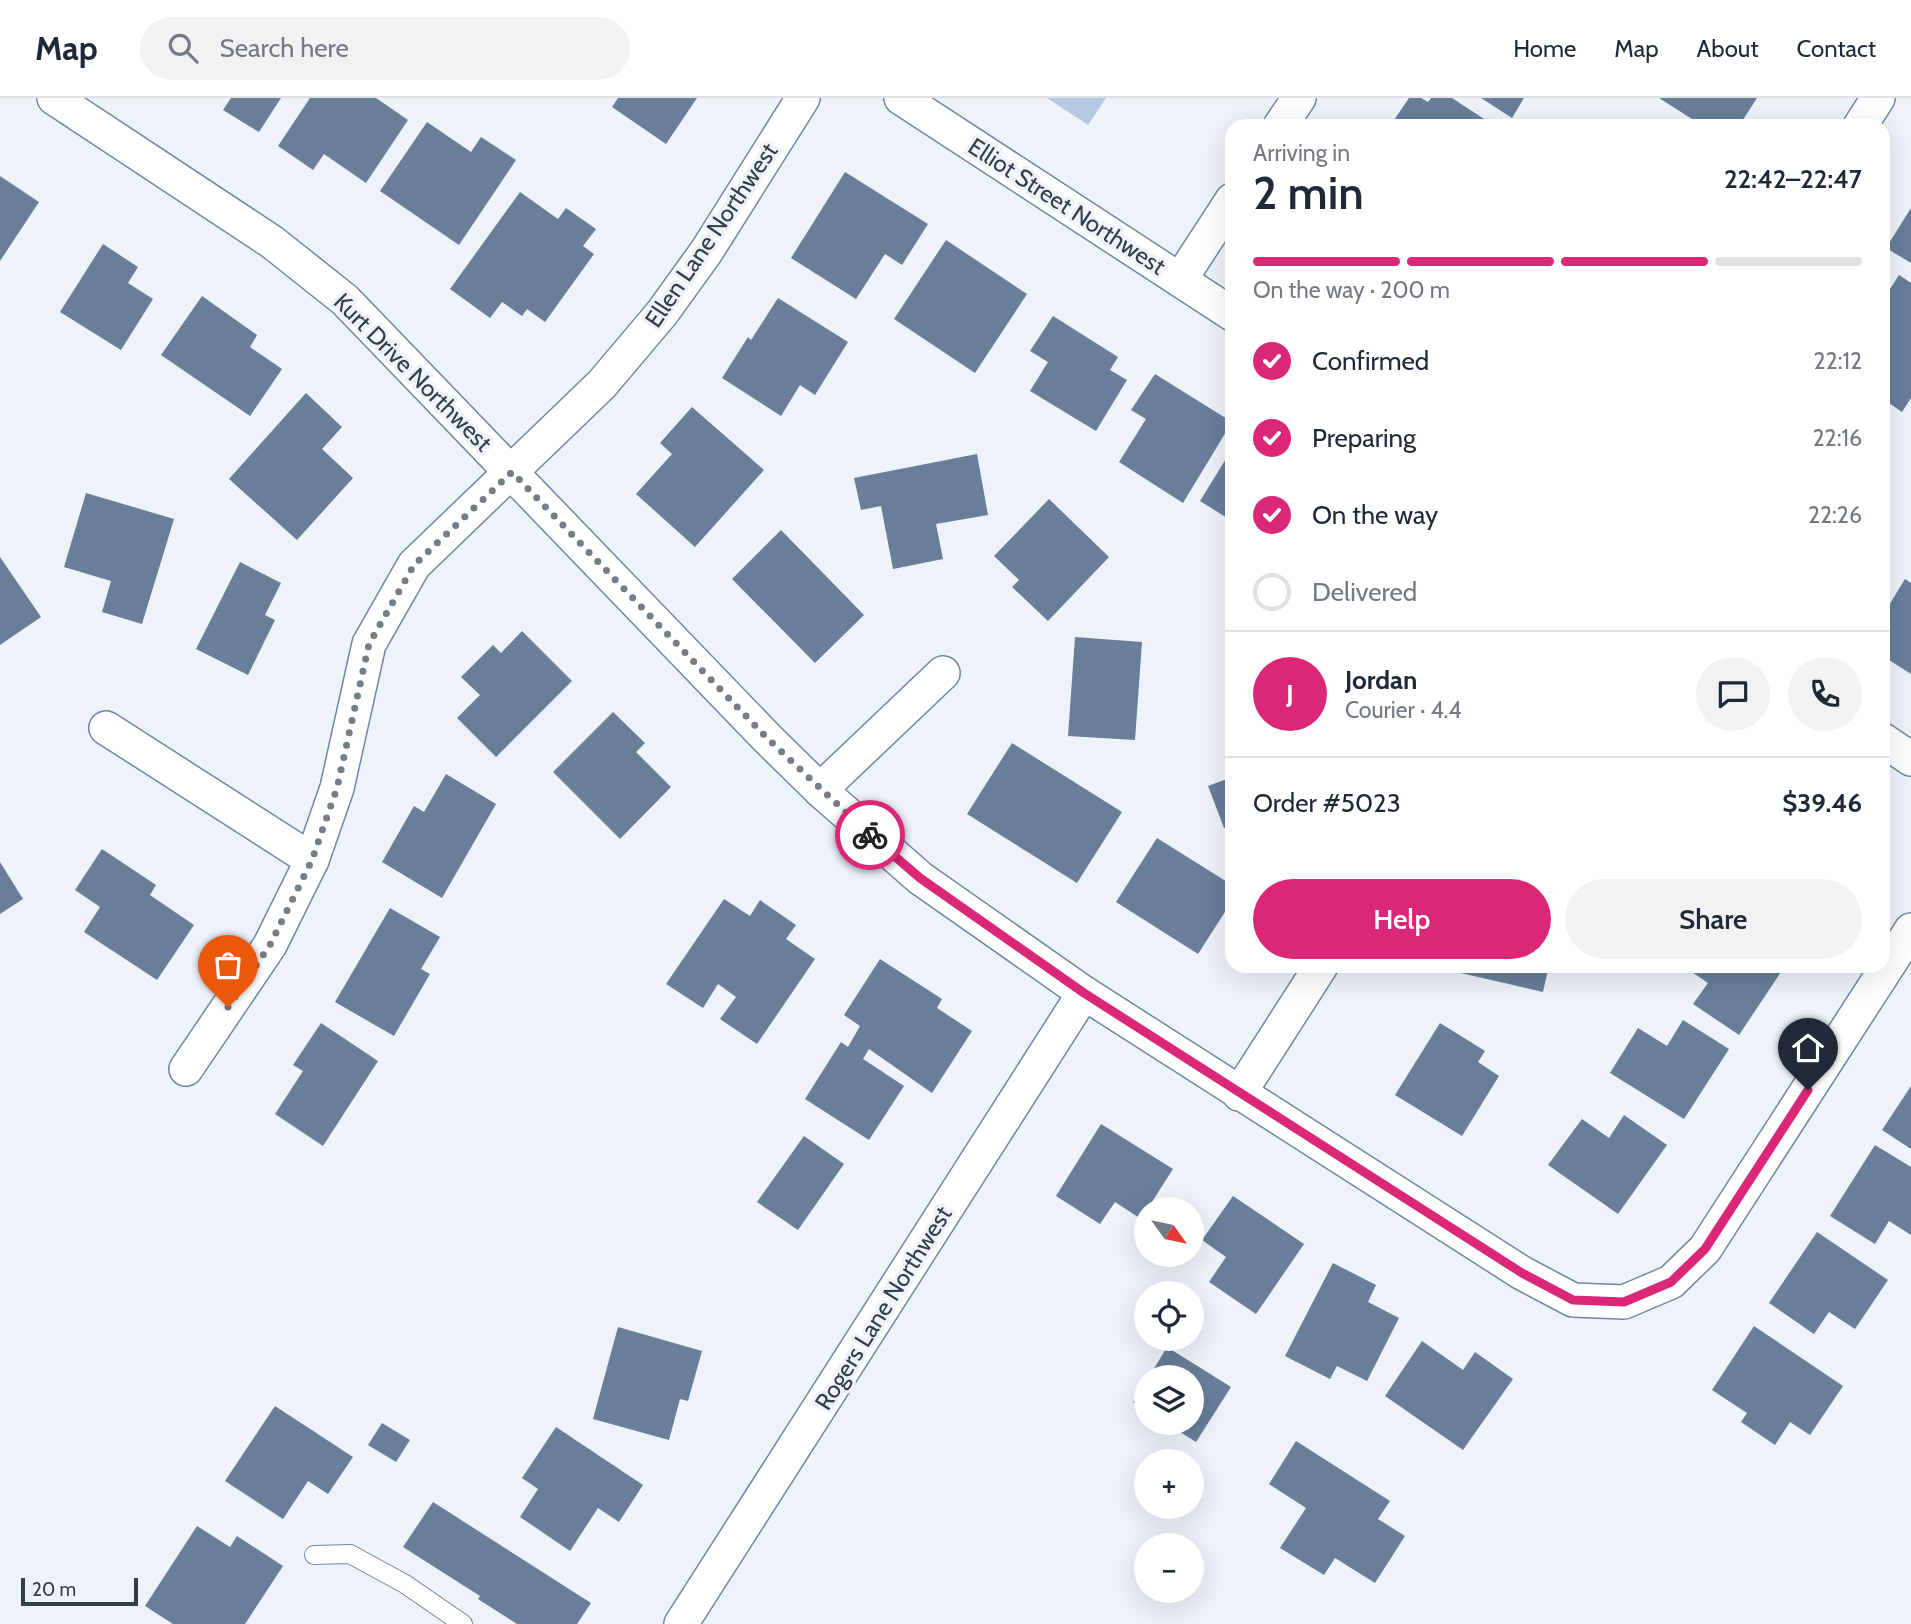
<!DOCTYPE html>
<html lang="en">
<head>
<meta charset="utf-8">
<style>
  :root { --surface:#fff; --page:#f2f2f3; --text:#1f2937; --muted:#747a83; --line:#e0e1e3; --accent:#db2777 }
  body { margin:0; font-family:Cabin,sans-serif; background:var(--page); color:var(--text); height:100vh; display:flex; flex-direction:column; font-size:26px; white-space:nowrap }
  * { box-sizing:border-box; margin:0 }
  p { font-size:23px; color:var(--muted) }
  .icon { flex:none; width:38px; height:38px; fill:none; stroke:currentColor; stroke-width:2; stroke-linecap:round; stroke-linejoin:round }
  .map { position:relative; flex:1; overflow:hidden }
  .panel { position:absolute; left:1225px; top:21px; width:665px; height:854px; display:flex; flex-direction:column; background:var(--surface); border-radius:21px; box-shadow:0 7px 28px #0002 }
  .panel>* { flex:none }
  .needle { width:46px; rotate:123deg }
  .fabs { position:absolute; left:1134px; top:1099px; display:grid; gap:14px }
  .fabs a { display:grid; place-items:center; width:70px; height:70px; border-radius:50%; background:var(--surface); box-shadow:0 7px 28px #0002; font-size:35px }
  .scale { position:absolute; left:21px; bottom:18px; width:117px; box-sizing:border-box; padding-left:7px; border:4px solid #343d49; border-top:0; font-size:19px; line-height:24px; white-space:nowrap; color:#343d49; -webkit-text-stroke:5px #eef3fa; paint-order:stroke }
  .pin { position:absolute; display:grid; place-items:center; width:60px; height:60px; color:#fff; margin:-72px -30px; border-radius:50% 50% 50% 0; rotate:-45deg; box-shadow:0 0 7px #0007 }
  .pin .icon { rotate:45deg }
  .courier { position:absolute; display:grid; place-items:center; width:70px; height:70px; margin:-35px; border:5px solid #db2777; border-radius:50%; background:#fff; color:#222; box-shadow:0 2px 9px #0007 }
  .overview em { font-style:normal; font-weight:600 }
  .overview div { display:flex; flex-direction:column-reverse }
  .overview { display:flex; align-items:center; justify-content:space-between; height:119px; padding:0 28px }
  h1 { font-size:46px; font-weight:600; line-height:52px }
  .bar { display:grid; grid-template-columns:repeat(4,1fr); gap:10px 7px; align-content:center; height:84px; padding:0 28px }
  .bar i { height:9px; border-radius:5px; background:var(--line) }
  .bar .on { background:var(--accent) }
  .bar p { grid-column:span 4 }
  .line { display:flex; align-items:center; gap:18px; padding:0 28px; border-top:2px solid var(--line) }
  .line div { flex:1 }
  .round { display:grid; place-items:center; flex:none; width:74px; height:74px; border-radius:37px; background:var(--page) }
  ol { padding:0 28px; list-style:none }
  li { display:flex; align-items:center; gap:21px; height:77px }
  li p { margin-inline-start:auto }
  li .icon { padding:7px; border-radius:50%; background:var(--accent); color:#fff; stroke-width:4 }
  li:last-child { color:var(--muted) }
  li i { width:38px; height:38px; border:4px solid var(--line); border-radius:50% }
  .button { display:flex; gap:14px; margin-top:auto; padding:14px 28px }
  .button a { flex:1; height:80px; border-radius:42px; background:var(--accent); color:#fff; font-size:28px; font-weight:600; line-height:80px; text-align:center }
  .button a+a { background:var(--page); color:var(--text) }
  header { display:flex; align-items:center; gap:42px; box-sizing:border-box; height:98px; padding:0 35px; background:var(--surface); border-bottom:2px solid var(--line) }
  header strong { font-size:33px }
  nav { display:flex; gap:38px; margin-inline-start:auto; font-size:24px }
  .search { width:490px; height:63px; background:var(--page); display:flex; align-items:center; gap:18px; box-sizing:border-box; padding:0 24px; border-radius:38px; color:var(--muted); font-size:26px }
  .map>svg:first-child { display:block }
  .green { fill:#b5c9e2 }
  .building { fill:#687e99 }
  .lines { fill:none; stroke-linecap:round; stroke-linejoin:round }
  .lane-casing { stroke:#7086a2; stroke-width:20 }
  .street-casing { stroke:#7086a2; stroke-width:36 }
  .lane { stroke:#fff; stroke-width:18 }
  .street { stroke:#fff; stroke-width:33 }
  .done { stroke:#757d87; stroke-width:7; stroke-dasharray:0 12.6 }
  .route { stroke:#db2777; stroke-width:9 }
  .labels { text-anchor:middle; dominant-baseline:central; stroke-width:7; stroke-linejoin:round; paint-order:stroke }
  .street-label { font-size:24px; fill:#343d49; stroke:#eef3fa }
</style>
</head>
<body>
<header>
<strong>Map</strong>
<div class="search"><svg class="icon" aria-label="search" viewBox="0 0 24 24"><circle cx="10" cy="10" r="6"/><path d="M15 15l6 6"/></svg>Search here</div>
<nav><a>Home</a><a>Map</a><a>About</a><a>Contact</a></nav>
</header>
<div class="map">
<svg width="1911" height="1526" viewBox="0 0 1911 1526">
  <rect width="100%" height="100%" fill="#eef3fa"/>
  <polygon class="green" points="1047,0 1106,0 1088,27"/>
  <g class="building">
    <polygon points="231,0 281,0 259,34 223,12"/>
    <polygon points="310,0 376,0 408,22 366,85 324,56 313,72 278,48"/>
    <polygon points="618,0 697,0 666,46 612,9"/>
    <polygon points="1409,0 1421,0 1428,4 1431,0 1452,0 1495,28 1390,28"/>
    <polygon points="1481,0 1524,0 1512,20"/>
    <polygon points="1659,0 1757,0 1739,28 1703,28"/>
    <polygon points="427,24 471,54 481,39 516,62 459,147 380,93"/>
    <polygon points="845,74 928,126 902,167 885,156 856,201 791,160"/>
    <polygon points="0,78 39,104 0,163"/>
    <polygon points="520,94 558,121 566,110 596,131 583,148 594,156 545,224 527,211 522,218 502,204 490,220 450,191"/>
    <polygon points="1911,110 1911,165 1886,150"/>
    <polygon points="946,142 1027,196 975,275 894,221"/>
    <polygon points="103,146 138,169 128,185 153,201 121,252 60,214"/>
    <polygon points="1899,177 1911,185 1911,300 1902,314 1883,301 1883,187 1890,191"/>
    <polygon points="202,198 257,237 250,249 282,271 250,318 161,257"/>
    <polygon points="778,200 848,244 815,297 800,287 781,318 722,280 748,239 751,242"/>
    <polygon points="1053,218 1118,259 1110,272 1127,282 1096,333 1030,293 1048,264 1030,253"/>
    <polygon points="1155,276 1232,324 1183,405 1119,364 1146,321 1131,312"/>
    <polygon points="306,295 342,329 322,351 353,380 297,442 229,381"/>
    <polygon points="692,309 764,372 695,449 636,396 672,356 660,345"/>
    <polygon points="1232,351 1232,423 1200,403"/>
    <polygon points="977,356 988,417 936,426 943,461 893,471 881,408 861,412 854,380"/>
    <polygon points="86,395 174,421 142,526 102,514 111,483 64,469"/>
    <polygon points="1049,401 1109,459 1048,523 1012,489 1019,482 994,458"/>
    <polygon points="781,432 864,517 815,565 732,481"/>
    <polygon points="0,459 41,519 0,547"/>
    <polygon points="240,464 281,485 265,517 275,522 248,577 196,551"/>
    <polygon points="1905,481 1911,485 1911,576 1883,558 1883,517"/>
    <polygon points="522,533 572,583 496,659 457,620 480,597 461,579 493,547 501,555"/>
    <polygon points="1075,539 1142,544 1135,642 1068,638"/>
    <polygon points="613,614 645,645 636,654 671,689 620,741 553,674"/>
    <polygon points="1012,645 1122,714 1077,785 967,716"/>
    <polygon points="446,676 496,706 442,800 382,764 414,708 424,714"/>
    <polygon points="1232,679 1232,727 1224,730 1208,688"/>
    <polygon points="1157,740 1232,787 1232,803 1198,856 1116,804"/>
    <polygon points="102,751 156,787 150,797 194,827 157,882 84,834 100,809 75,792"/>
    <polygon points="0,764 23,801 0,816"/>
    <polygon points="724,801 750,818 760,802 796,827 786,841 815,861 757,946 720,921 736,899 718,886 703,910 666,886"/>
    <polygon points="390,810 440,839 421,871 430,876 394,938 335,904"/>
    <polygon points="880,861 942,901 937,910 972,933 932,995 869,951 863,961 904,988 869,1042 805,1001 841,944 848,949 860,928 844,917"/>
    <polygon points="1453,868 1549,868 1543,894 1452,873"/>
    <polygon points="1683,868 1785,868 1739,937 1693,906 1708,885"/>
    <polygon points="1683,922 1729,951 1684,1021 1610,975 1638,930 1667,948"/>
    <polygon points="321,925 378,963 323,1048 275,1016 303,973 293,967"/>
    <polygon points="1440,925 1485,953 1478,964 1499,978 1462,1038 1395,997"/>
    <polygon points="1911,988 1911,1051 1882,1032"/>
    <polygon points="1624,1017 1667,1047 1618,1116 1548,1067 1582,1021 1609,1040"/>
    <polygon points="1101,1026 1173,1071 1141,1121 1115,1104 1100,1126 1056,1098"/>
    <polygon points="804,1038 844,1066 798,1132 757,1104"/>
    <polygon points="1875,1047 1911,1069 1911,1137 1889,1123 1875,1146 1830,1118"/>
    <polygon points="1233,1098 1304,1146 1256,1216 1209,1184 1226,1159 1202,1142"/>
    <polygon points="1817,1134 1888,1182 1855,1231 1829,1214 1814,1236 1769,1205"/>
    <polygon points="1333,1165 1376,1187 1368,1204 1399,1220 1367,1283 1337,1268 1330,1281 1285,1258"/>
    <polygon points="1754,1228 1843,1288 1810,1337 1790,1324 1775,1347 1741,1324 1747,1315 1712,1292"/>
    <polygon points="618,1229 702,1253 688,1303 680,1301 669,1342 593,1321"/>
    <polygon points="1422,1243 1463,1272 1475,1254 1513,1281 1463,1352 1385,1298"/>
    <polygon points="1167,1249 1231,1289 1196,1344 1166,1325 1192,1325 1192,1279 1149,1279"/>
    <polygon points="1146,1283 1146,1312 1133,1304"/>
    <polygon points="275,1308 353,1359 328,1396 308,1383 283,1421 225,1383"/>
    <polygon points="382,1325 410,1342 396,1364 368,1347"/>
    <polygon points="556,1329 643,1387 619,1424 598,1410 570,1453 520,1419 538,1391 522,1380"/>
    <polygon points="1296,1343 1390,1403 1378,1421 1405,1438 1375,1485 1335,1460 1324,1477 1280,1450 1306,1410 1269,1386"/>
    <polygon points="433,1404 591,1505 577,1526 517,1526 478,1501 480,1498 403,1449"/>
    <polygon points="197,1428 230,1449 237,1438 283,1468 245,1526 173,1526 145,1508"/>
  </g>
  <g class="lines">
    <g class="lane-casing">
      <polyline id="lane" points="314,1457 350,1456 405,1486 463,1526"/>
    </g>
    <g class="street-casing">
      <g id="street">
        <polyline points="54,0 272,144 345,202 767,640 820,692 920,780 1084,895 1522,1175 1573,1202 1624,1204 1671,1184 1705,1151 1911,832"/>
        <polyline points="901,0 1232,216"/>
        <polyline points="1280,28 1299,0"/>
        <polyline points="1860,28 1878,0"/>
        <polyline points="1180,182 1232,102"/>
        <polyline points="106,630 312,762"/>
        <polyline points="1883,642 1911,661"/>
        <polyline points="820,692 943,575"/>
        <polyline points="186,971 270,847 312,762 337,690 369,546 414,467 602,286 662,215 706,154 803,0"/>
        <polyline points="1239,996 1321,868"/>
        <polyline points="681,1526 1084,895"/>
      </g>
    </g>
    <use href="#lane" class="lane"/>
    <use href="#street" class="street"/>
  </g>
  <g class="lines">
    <polyline class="done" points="228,909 270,847 312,762 337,690 369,546 414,467 512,374 767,640 870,737"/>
    <polyline class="route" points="870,737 920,780 1084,895 1522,1175 1573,1202 1624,1204 1671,1184 1705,1151 1808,992"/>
  </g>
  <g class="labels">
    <g class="street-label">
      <text transform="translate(1067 108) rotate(33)">Elliot Street Northwest</text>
      <text transform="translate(711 137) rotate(-56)">Ellen Lane Northwest</text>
      <text transform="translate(413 274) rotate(45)">Kurt Drive Northwest</text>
      <text transform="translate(883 1210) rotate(-58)">Rogers Lane Northwest</text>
    </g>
  </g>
</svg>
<div class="fabs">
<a><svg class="needle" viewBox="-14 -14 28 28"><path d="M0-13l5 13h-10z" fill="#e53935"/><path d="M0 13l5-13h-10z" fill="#747a83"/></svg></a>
<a><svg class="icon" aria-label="locate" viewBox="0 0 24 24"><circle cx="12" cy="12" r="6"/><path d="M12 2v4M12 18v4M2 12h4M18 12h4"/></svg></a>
<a><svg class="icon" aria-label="layers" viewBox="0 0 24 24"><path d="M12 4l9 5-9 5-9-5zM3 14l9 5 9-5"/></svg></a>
<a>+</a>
<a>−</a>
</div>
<div class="scale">20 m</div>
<div class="pin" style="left:228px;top:909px;background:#ea580c"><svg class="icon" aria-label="bag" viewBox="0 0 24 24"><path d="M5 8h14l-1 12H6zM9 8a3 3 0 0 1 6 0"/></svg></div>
<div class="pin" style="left:1808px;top:992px;background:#1f2937"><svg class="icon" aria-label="home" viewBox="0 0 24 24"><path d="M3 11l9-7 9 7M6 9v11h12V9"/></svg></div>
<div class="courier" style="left:870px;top:737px"><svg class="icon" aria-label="bike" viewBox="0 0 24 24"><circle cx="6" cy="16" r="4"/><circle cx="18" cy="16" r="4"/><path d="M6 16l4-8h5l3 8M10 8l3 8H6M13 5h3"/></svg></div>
<section class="panel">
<div class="overview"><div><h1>2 min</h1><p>Arriving in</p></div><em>22:42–22:47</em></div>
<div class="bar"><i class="on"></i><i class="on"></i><i class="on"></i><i></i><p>On the way · 200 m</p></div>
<ol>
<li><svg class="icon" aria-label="check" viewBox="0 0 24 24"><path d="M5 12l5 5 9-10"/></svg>Confirmed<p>22:12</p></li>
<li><svg class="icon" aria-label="check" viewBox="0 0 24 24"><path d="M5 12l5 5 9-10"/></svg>Preparing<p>22:16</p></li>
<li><svg class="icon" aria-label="check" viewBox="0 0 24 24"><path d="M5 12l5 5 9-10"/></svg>On the way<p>22:26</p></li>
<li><i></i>Delivered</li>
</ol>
<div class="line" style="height:126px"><b class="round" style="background:var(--accent);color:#fff">J</b><div><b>Jordan</b><p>Courier · 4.4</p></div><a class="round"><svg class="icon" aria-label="chat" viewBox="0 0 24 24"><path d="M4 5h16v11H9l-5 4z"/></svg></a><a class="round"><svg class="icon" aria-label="phone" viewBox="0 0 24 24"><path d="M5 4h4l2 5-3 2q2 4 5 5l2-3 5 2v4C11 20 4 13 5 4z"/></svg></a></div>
<div class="line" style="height:91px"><div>Order #5023</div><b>$39.46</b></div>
<div class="button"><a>Help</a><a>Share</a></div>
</section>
</div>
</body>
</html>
